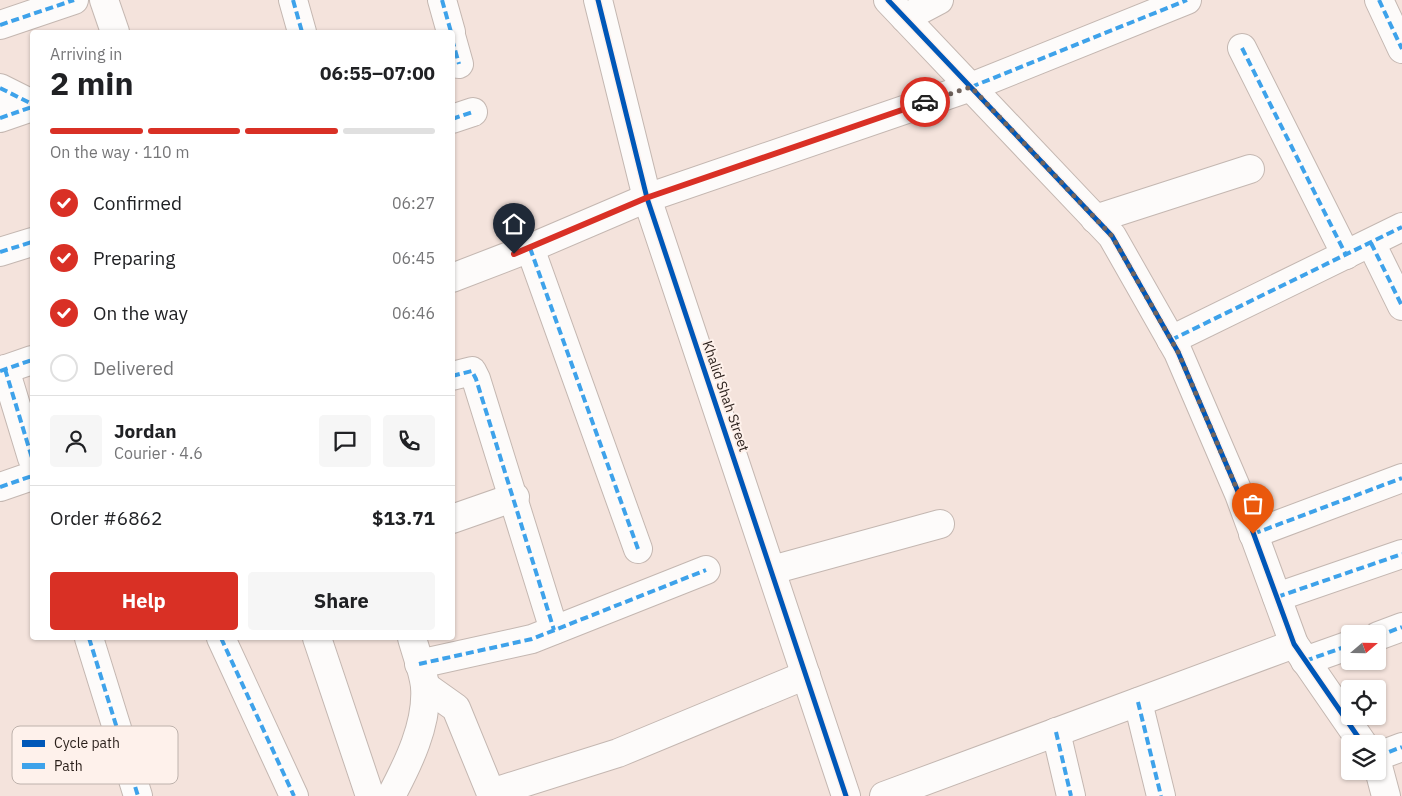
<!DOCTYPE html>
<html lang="en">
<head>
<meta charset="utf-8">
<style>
  :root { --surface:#fff; --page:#f6f6f6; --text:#202124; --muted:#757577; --line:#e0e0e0; --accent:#d93025 }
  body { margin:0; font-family:"IBM Plex Sans",sans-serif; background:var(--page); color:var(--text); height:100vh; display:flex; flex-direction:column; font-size:19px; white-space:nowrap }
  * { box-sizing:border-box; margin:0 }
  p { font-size:16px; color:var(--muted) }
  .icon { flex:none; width:28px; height:28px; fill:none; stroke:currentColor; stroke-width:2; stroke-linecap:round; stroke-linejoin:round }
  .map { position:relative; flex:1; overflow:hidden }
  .drawer { position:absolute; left:30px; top:30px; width:425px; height:610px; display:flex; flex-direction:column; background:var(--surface); border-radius:5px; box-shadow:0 1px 4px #0004 }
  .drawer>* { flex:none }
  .needle { width:32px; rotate:70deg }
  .tools { position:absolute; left:1341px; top:625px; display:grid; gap:10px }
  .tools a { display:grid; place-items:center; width:45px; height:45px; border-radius:5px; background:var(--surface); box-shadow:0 1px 4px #0004; font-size:25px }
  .pin { position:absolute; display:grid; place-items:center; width:42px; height:42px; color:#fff; margin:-51px -21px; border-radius:50% 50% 50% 0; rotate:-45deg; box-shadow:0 0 5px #0007 }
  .pin .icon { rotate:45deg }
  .courier { position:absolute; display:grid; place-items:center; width:50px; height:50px; margin:-25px; border:4px solid #d93025; border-radius:50%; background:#fff; color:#222; box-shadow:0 1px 6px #0007 }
  .head em { font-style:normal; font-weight:700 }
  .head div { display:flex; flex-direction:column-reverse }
  .head { display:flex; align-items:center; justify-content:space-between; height:85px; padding:0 20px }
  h1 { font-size:32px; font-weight:700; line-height:38px }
  .bar { display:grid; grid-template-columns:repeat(4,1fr); gap:8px 5px; align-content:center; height:60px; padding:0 20px }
  .bar i { height:6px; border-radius:4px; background:var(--line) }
  .bar .active { background:var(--accent) }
  .bar p { grid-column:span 4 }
  .line { display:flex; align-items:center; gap:12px; padding:0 20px; border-top:1px solid var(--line) }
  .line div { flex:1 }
  .round { display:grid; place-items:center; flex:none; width:52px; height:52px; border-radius:5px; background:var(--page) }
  ol { padding:0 20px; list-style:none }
  li { display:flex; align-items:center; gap:15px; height:55px }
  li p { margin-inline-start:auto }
  li .icon { padding:5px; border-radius:50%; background:var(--accent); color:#fff; stroke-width:4 }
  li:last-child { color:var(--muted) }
  li i { width:28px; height:28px; border:2px solid var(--line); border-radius:50% }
  .action { display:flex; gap:10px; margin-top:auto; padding:10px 20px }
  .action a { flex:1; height:58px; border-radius:5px; background:var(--accent); color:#fff; font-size:20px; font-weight:700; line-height:58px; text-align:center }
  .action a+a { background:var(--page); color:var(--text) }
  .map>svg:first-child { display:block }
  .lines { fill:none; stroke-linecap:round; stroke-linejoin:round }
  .minor-casing { stroke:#c4b7b1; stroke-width:30 }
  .minor { stroke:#fdfbfa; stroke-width:28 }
  .quiet { stroke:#3ea2ea; stroke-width:4; stroke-dasharray:8 4; stroke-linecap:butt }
  .cycleway-casing { stroke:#fef1eb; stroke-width:8 }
  .cycleway { stroke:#0057b8; stroke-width:5 }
  .done { stroke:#71645e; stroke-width:5; stroke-dasharray:0 9 }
  .route { stroke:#d93025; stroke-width:6 }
  .labels { text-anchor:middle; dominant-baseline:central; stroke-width:4; stroke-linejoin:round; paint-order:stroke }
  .street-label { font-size:14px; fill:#2a1f1a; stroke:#fef1eb }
  .key { fill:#fef1eb; stroke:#beb2ac; stroke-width:1 }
  .key-label { font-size:14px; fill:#2a1f1a }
</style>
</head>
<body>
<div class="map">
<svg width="1402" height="796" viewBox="0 0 1402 796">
  <rect width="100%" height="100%" fill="#f4e3dc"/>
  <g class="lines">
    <g class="minor-casing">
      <g id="minor">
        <polyline points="104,0 115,32"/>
        <polyline points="293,0 302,32"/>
        <polyline points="442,0 451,32"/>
        <polyline points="598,0 647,198 846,796"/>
        <polyline points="888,0 1112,236 1178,352 1239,494 1294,644 1363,744"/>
        <polyline points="1379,0 1402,49"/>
        <polyline points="905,18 939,0"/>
        <polyline points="0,25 74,0"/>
        <polyline points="452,39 459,64"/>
        <polyline points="1242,48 1346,255"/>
        <polyline points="0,88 32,104"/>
        <polyline points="0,118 32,107"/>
        <polyline points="452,119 473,112"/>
        <polyline points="1095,219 1250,169"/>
        <polyline points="1371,243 1402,306"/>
        <polyline points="530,248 638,549"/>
        <polyline points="0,252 32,242"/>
        <polyline points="452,278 530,248 647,198 971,87 1187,0"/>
        <polyline points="1171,340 1402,227"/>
        <polyline points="5,369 32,458"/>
        <polyline points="0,371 32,360"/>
        <polyline points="452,376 472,371 476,379 554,630"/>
        <polyline points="0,487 32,476"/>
        <polyline points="452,519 515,497"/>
        <polyline points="1253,534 1402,478"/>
        <polyline points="772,570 940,524"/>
        <polyline points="1277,597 1402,554"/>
        <polyline points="1378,636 1402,627"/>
        <polyline points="89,638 138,796"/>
        <polyline points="221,638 294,796"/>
        <polyline points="317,638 370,796"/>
        <polyline points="1305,661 1350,645"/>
        <polyline points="419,664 532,639 706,570"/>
        <polyline points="425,686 456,708 492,796"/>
        <polyline points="1138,702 1161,796"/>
        <polyline points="1056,732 1071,796"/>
        <polyline points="1378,756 1402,747"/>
        <polyline points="1378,766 1386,796"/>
        <polyline points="491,793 618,753 806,675"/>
        <path d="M391 796C408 764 428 724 425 686 423 670 416 653 412 638"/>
        <polyline points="884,796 1294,644"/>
      </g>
    </g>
    <use href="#minor" class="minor"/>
    <g class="quiet">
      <polyline points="293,0 302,32"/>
      <polyline points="442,0 451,32"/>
      <polyline points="1379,0 1402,49"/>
      <polyline points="0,25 74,0"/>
      <polyline points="452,39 459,64"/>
      <polyline points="1242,48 1346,255"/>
      <polyline points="971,87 1187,0"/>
      <polyline points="0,88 32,104"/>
      <polyline points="0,118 32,107"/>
      <polyline points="452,119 473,112"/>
      <polyline points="1371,243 1402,306"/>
      <polyline points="530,248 638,549"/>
      <polyline points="0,252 32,242"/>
      <polyline points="1171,340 1402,227"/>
      <polyline points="5,369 32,458"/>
      <polyline points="0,371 32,360"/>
      <polyline points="452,376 472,371 476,379 554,630"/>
      <polyline points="0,487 32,476"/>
      <polyline points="1253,534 1402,478"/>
      <polyline points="1277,597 1402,554"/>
      <polyline points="1378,636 1402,627"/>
      <polyline points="89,638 138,796"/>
      <polyline points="221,638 294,796"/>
      <polyline points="1305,661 1350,645"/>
      <polyline points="419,664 532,639 706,570"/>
      <polyline points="1138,702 1161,796"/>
      <polyline points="1056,732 1071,796"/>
      <polyline points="1378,756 1402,747"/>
    </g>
    <g class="cycleway-casing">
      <g id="cycleway">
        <polyline points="598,0 647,198 846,796"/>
        <polyline points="888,0 1112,236 1178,352 1239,494 1294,644 1363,744"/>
      </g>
    </g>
    <use href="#cycleway" class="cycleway"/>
  </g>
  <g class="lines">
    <polyline class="done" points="925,102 971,87 1112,236 1178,352 1239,494 1253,534"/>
    <polyline class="route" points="514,254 646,198 925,102"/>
  </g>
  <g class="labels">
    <g class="street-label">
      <text transform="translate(726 396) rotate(71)">Khalid Shah Street</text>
    </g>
  </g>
  <rect x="12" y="726" width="166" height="58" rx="8" class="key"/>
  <rect x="22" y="740" width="23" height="7" fill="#0057b8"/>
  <rect x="22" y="763" width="23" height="6" fill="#3ea2ea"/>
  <g class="key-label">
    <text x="54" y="748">Cycle path</text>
    <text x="54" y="771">Path</text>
  </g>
</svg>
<div class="tools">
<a><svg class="needle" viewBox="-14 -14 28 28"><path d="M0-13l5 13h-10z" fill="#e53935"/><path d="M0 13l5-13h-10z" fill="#757577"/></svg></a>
<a><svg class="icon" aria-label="locate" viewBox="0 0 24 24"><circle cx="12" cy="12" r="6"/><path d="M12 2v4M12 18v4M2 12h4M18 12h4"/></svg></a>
<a><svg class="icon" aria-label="layers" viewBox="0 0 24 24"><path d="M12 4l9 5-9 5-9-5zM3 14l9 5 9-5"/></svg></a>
</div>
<div class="pin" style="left:1253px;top:534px;background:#ea580c"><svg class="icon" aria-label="bag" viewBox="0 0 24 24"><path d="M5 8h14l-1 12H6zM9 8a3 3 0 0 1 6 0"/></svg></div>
<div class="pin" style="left:514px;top:254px;background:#1f2937"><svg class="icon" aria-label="home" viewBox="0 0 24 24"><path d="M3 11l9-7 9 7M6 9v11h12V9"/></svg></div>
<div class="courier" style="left:925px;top:102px"><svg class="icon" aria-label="car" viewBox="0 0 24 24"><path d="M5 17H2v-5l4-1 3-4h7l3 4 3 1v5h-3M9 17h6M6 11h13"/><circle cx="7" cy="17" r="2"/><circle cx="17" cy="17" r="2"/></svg></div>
<section class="drawer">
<div class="head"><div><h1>2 min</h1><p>Arriving in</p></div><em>06:55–07:00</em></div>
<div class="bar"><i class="active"></i><i class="active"></i><i class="active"></i><i></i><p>On the way · 110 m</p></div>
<ol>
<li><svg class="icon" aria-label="check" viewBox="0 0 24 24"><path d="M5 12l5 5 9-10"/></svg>Confirmed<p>06:27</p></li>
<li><svg class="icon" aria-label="check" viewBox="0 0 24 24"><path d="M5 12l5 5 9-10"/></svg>Preparing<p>06:45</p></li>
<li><svg class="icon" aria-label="check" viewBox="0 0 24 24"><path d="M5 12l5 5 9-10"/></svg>On the way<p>06:46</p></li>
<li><i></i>Delivered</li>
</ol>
<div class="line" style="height:90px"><a class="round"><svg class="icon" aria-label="person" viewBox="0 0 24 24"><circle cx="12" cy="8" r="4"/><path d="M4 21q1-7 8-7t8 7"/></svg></a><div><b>Jordan</b><p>Courier · 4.6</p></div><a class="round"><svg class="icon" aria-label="chat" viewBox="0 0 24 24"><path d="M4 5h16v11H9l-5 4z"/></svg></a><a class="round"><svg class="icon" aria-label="phone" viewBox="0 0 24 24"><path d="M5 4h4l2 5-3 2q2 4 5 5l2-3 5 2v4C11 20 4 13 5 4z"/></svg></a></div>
<div class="line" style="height:65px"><div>Order #6862</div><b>$13.71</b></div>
<div class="action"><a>Help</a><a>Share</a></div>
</section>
</div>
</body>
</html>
